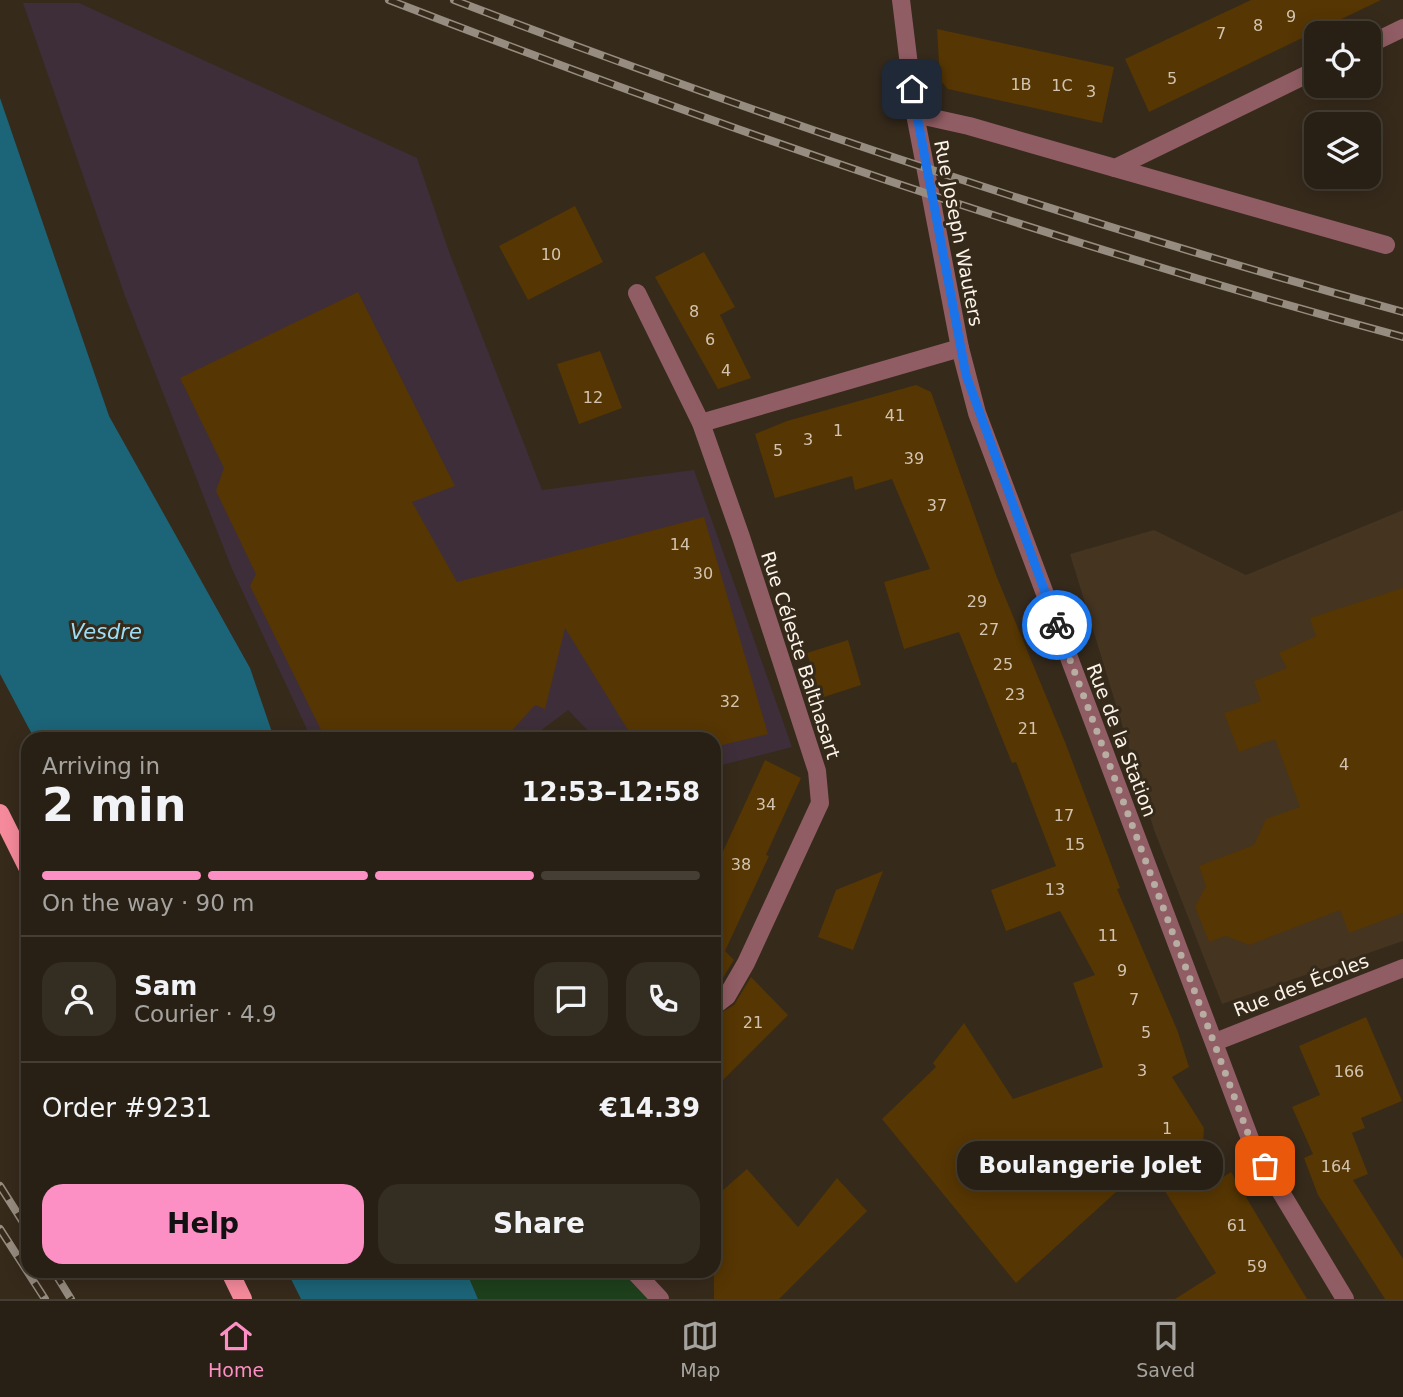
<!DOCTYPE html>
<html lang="en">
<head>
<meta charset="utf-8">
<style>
  :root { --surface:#282014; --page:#342d22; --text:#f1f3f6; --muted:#a5a3a0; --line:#443e34; --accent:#fc8fc3 }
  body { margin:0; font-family:"DejaVu Sans",sans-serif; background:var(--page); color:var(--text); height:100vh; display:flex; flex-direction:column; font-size:26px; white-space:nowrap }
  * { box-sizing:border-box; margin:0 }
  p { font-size:23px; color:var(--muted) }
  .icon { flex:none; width:38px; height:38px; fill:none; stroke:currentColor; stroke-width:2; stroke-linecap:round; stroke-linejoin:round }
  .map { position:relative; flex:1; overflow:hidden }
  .details { position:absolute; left:21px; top:732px; width:700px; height:546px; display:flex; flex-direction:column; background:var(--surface); border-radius:21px; box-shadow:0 4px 18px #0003,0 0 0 2px var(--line) }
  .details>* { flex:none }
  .tools { position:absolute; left:1304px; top:21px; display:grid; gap:14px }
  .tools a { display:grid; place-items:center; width:77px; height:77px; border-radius:14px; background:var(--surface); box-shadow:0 4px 18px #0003,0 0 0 2px var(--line); font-size:35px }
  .pin { position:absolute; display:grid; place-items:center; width:60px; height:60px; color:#fff; margin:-30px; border-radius:14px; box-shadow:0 4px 10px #0006 }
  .courier { position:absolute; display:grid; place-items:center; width:70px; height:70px; margin:-35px; border:5px solid #1a73e8; border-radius:50%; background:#fff; color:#222; box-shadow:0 2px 9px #0007 }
  .bubble { position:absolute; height:49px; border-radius:21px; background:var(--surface); box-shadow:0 4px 18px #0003,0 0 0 2px var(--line); font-size:23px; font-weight:700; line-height:49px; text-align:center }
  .headline em { font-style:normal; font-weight:700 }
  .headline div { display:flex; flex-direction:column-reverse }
  .headline { display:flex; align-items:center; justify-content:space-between; height:119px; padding:0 21px }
  h1 { font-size:46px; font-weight:700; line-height:52px }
  .bar { display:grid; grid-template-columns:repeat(4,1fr); gap:10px 7px; align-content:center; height:84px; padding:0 21px }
  .bar i { height:9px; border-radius:5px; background:var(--line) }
  .bar .current { background:var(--accent) }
  .bar p { grid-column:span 4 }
  .line { display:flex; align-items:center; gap:18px; padding:0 21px; border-top:2px solid var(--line) }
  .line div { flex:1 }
  .round { display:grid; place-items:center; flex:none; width:74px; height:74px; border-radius:21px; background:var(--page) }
  .primary-button { display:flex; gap:14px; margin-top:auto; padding:14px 21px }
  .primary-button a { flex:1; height:80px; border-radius:21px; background:var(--accent); color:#111; font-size:28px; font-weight:700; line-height:80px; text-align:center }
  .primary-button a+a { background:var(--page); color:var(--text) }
  .tabs { display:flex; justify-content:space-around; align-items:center; height:98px; border-top:2px solid var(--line); background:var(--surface); font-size:19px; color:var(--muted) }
  .tabs a { display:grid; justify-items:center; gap:4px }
  .tabs .current { color:var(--accent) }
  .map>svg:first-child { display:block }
  .commercial { fill:#3e2e39 }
  .built { fill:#443420 }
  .green { fill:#1e401c }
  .water { fill:#1c6478 }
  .building { fill:#563603 }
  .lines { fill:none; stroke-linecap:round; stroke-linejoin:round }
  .street { stroke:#915d64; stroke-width:18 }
  .primary { stroke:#f58a9c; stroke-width:18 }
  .rail-casing { stroke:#968c7f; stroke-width:8 }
  .rail { stroke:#362a1b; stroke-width:5; stroke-dasharray:16; stroke-linecap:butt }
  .done { stroke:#b7ada2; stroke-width:7; stroke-dasharray:0 12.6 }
  .route { stroke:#1a73e8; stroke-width:9 }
  .labels { text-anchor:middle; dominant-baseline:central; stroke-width:6; stroke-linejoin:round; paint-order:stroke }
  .number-label { font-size:16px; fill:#d2c4b0 }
  .street-label { font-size:19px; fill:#fcf4ea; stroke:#362a1b }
  .water-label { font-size:21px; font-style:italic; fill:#9bdef6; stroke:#362a1b }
</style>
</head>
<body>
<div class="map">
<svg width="1403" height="1299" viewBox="0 0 1403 1299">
  <rect width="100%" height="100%" fill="#362a1b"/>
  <polygon class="commercial" points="23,3 79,3 417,158 448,249 542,490 694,470 792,747 714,767 714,738 595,738 568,710 531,738 311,738 232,569 125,296"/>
  <polygon class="built" points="1403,510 1403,941 1222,1004 1154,830 1070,554 1154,530 1246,575"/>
  <polygon class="green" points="466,1271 635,1271 663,1299 478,1299"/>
  <g class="water">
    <polygon points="0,98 109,416 250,668 274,738 34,738 0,674"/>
    <polygon points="287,1271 466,1271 478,1299 301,1299"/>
  </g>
  <g class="building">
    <polygon points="1251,0 1381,0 1149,112 1125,59"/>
    <polygon points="937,29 1114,67 1102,123 948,89 940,80"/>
    <polygon points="575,206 603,262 528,300 499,246"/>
    <polygon points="704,252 735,307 720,315 751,378 718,389 655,277"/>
    <polygon points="358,292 455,486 412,502 457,582 704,517 768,734 714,747 714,738 633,738 565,628 545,709 535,705 505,738 325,738 250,586 256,574 216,491 224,468 180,378"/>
    <polygon points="600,351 622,408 579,424 557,364"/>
    <polygon points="916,385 931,392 996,575 1065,742 1120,888 1117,889 1178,1032 1189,1067 1172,1077 1204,1128 1200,1192 1231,1172 1307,1299 1175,1299 1216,1273 1150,1167 1140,1175 1138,1172 1016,1283 882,1119 936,1067 933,1063 964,1023 1013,1099 1103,1067 1073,983 1095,975 1060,911 1006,931 991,890 1056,866 1016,762 1012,763 959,632 904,649 884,582 930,569 892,479 855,490 852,476 775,498 755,434 787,421"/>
    <polygon points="1403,588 1403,913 1349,933 1340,910 1249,945 1226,936 1209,942 1195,907 1206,886 1199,866 1254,845 1266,819 1300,807 1275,739 1239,752 1224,713 1261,701 1254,681 1287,668 1279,653 1316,636 1310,618"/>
    <polygon points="848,640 861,685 821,698 807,653"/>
    <polygon points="765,760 801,778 766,855 769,856 725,951 734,960 714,992 714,871"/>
    <polygon points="883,871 853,950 818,937 836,890"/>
    <polygon points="751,977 788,1015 714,1089 714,1017 734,1005"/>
    <polygon points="1366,1017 1402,1101 1361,1118 1365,1128 1352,1133 1368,1174 1353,1180 1403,1259 1403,1299 1385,1299 1318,1195 1304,1158 1313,1154 1292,1107 1320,1095 1299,1046"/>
    <polygon points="747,1169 798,1227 837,1178 867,1211 779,1299 714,1299 714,1198"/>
  </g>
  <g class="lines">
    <g class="street">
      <polyline points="901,0 915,114 960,348 977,413 1252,1144 1345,1299"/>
      <polyline points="1368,45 1403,28"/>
      <polyline points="915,114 969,126 1115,168 1316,70"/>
      <polyline points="1115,168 1386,245"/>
      <polyline points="637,293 701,423 741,537 817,771 820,803 746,963 727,996 714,1006"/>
      <polyline points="701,423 960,348"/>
      <polyline points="1215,1042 1403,968"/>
      <polyline points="633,1270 660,1299"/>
    </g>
    <g class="primary">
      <polyline points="0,813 28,869"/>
      <polyline points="229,1270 243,1299"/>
    </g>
    <g class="rail-casing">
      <g id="rail">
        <path d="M389 0C722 129 1059 244 1403 337"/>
        <path d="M454 0C765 119 1082 224 1403 312"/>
        <polyline points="0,1186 28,1230"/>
        <polyline points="0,1229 45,1299"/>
        <polyline points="53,1270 71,1299"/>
      </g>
    </g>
    <use href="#rail" class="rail"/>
  </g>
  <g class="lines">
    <polyline class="done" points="1057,625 1252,1144 1265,1166"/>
    <polyline class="route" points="912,89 966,375 1057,625"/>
  </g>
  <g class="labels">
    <g class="number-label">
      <text x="1291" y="16">9</text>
      <text x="1258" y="25">8</text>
      <text x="1221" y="33">7</text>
      <text x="1172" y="78">5</text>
      <text x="1021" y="84">1B</text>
      <text x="1062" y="85">1C</text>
      <text x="1091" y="91">3</text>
      <text x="551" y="254">10</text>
      <text x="694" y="311">8</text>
      <text x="710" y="339">6</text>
      <text x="726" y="370">4</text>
      <text x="593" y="397">12</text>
      <text x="895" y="415">41</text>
      <text x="838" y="430">1</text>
      <text x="808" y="439">3</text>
      <text x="778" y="450">5</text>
      <text x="914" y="458">39</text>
      <text x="937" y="505">37</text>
      <text x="680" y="544">14</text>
      <text x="703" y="573">30</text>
      <text x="977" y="601">29</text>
      <text x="989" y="629">27</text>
      <text x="1003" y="664">25</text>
      <text x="1015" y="694">23</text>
      <text x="730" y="701">32</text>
      <text x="1028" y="728">21</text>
      <text x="1344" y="764">4</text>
      <text x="766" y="804">34</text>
      <text x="1064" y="815">17</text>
      <text x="1075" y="844">15</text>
      <text x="741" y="864">38</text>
      <text x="1055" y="889">13</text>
      <text x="1108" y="935">11</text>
      <text x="1122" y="970">9</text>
      <text x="1134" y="999">7</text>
      <text x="753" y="1022">21</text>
      <text x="1146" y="1032">5</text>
      <text x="1142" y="1070">3</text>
      <text x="1349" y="1071">166</text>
      <text x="1167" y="1128">1</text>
      <text x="1336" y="1166">164</text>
      <text x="1237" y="1225">61</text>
      <text x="1257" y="1266">59</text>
    </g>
    <g class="street-label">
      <text transform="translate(959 233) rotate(79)">Rue Joseph Wauters</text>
      <text transform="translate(801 655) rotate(72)">Rue Céleste Balthasart</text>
      <text transform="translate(1122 740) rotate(69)">Rue de la Station</text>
      <text transform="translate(1301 985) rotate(-21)">Rue des Écoles</text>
    </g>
    <g class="water-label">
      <text x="106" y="632">Vesdre</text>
    </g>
  </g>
</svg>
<div class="tools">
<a><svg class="icon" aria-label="locate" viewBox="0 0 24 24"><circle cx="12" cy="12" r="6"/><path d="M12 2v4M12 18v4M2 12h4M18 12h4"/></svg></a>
<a><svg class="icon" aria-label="layers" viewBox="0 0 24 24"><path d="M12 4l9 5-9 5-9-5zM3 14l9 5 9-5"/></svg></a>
</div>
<div class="pin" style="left:1265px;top:1166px;background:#ea580c"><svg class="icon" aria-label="bag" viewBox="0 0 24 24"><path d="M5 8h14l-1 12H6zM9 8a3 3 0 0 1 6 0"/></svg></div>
<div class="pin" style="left:912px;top:89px;background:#1f2937"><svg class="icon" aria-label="home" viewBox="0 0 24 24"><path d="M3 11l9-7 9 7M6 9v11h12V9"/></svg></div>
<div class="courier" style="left:1057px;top:625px"><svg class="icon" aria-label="bike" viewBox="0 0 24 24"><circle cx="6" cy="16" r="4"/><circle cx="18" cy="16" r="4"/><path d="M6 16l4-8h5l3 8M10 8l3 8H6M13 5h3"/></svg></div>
<div class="bubble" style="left:957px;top:1141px;width:266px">Boulangerie Jolet</div>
<section class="details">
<div class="headline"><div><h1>2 min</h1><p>Arriving in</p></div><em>12:53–12:58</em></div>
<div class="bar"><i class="current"></i><i class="current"></i><i class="current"></i><i></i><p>On the way · 90 m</p></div>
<div class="line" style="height:126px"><a class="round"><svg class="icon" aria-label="person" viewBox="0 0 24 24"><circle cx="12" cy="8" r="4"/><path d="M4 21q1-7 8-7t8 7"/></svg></a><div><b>Sam</b><p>Courier · 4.9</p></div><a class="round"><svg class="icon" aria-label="chat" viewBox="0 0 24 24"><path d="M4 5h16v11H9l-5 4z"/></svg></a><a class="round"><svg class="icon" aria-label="phone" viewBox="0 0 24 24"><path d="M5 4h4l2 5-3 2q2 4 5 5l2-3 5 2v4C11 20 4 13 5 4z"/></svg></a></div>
<div class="line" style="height:91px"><div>Order #9231</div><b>€14.39</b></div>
<div class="primary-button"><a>Help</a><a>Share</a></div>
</section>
</div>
<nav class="tabs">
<a class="current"><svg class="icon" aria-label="home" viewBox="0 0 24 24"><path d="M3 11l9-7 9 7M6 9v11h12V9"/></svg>Home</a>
<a><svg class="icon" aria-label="map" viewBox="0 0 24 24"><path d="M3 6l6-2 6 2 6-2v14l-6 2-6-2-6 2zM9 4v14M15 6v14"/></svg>Map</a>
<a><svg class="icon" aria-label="saved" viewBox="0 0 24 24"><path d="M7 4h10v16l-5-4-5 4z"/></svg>Saved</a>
</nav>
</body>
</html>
